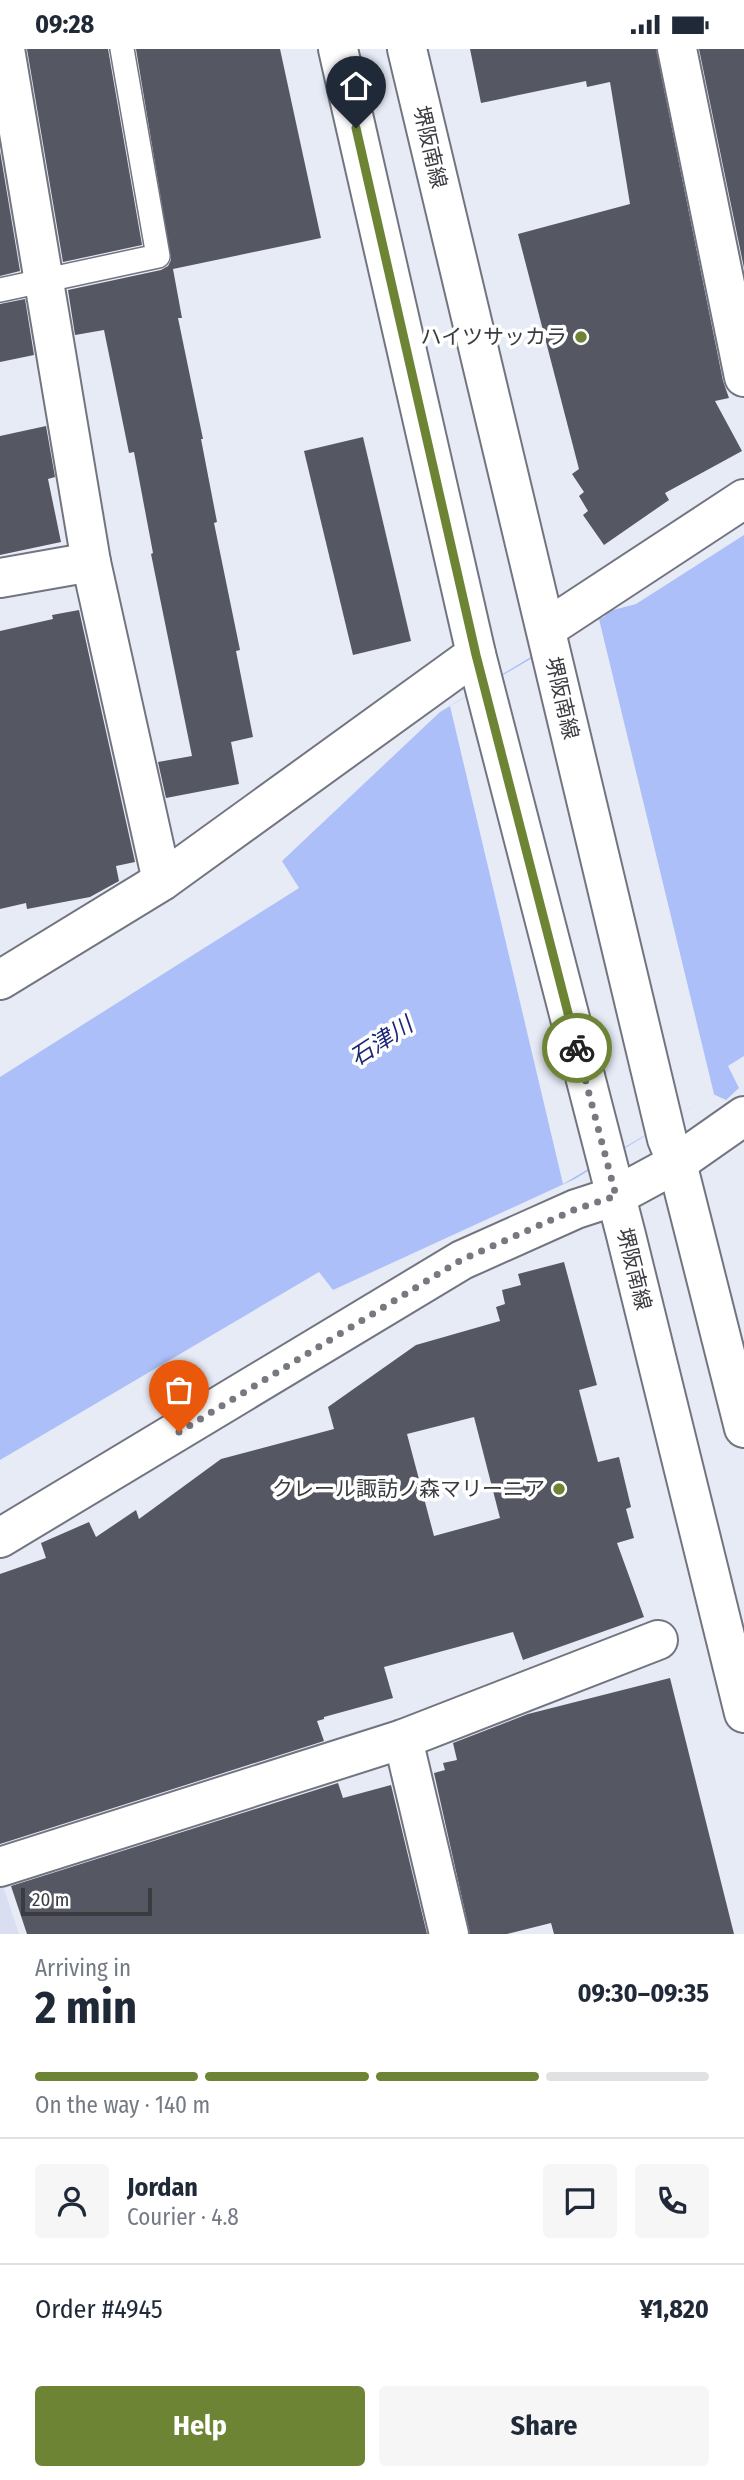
<!DOCTYPE html>
<html lang="en">
<head>
<meta charset="utf-8">
<style>
  :root { --surface:#fff; --page:#f6f6f7; --text:#1f2937; --muted:#747a83; --line:#e0e1e3; --accent:#6e8435 }
  body { margin:0; font-family:"Fira Sans Condensed","Noto Sans JP",sans-serif; background:var(--page); color:var(--text); height:100vh; display:flex; flex-direction:column; font-size:26px; white-space:nowrap }
  * { box-sizing:border-box; margin:0 }
  p { font-size:23px; color:var(--muted) }
  .icon { flex:none; width:38px; height:38px; fill:none; stroke:currentColor; stroke-width:2; stroke-linecap:round; stroke-linejoin:round }
  .map { position:relative; height:1885px; overflow:hidden }
  .panel { display:flex; flex-direction:column; background:var(--surface); flex:1 }
  .panel>* { flex:none }
  .scale { position:absolute; left:21px; bottom:18px; width:131px; box-sizing:border-box; padding-left:7px; border:4px solid #3b3c41; border-top:0; font-size:19px; line-height:24px; white-space:nowrap; color:#3b3c41; -webkit-text-stroke:5px #fff; paint-order:stroke }
  .pin { position:absolute; display:grid; place-items:center; width:60px; height:60px; color:#fff; margin:-72px -30px; border-radius:50% 50% 50% 0; rotate:-45deg; box-shadow:0 0 7px #0007 }
  .pin .icon { rotate:45deg }
  .courier { position:absolute; display:grid; place-items:center; width:70px; height:70px; margin:-35px; border:5px solid #6e8435; border-radius:50%; background:#fff; color:#222; box-shadow:0 2px 9px #0007 }
  .headline em { font-style:normal; font-weight:700 }
  .headline div { display:flex; flex-direction:column-reverse }
  .headline { display:flex; align-items:center; justify-content:space-between; height:119px; padding:0 35px }
  h1 { font-size:46px; font-weight:700; line-height:52px }
  .bar { display:grid; grid-template-columns:repeat(4,1fr); gap:10px 7px; align-content:center; height:84px; padding:0 35px }
  .bar i { height:9px; border-radius:5px; background:var(--line) }
  .bar .on { background:var(--accent) }
  .bar p { grid-column:span 4 }
  .line { display:flex; align-items:center; gap:18px; padding:0 35px; border-top:2px solid var(--line) }
  .line div { flex:1 }
  .round { display:grid; place-items:center; flex:none; width:74px; height:74px; border-radius:7px; background:var(--page) }
  .button { display:flex; gap:14px; margin-top:auto; padding:14px 35px }
  .button a { flex:1; height:80px; border-radius:7px; background:var(--accent); color:#fff; font-size:28px; font-weight:700; line-height:80px; text-align:center }
  .button a+a { background:var(--page); color:var(--text) }
  .status { display:flex; justify-content:space-between; align-items:center; height:49px; padding:0 35px; background:var(--surface); direction:ltr }
  .status svg { height:19px; fill:currentColor }
  .map>svg:first-child { display:block }
  .built { fill:#d9dff0 }
  .water { fill:#acbff9 }
  .pier { fill:#e7ebf6 }
  .building { fill:#555862; fill-rule:evenodd }
  .lines { fill:none; stroke-linecap:round; stroke-linejoin:round }
  .service-casing { stroke:#72757f; stroke-width:26 }
  .minor-casing { stroke:#72757f; stroke-width:42 }
  .secondary-casing { stroke:#72757f; stroke-width:42 }
  .service { stroke:#fff; stroke-width:23 }
  .minor { stroke:#fff; stroke-width:38 }
  .secondary { stroke:#fff; stroke-width:38 }
  .done { stroke:#777980; stroke-width:7; stroke-dasharray:0 12.6 }
  .route { stroke:#6e8435; stroke-width:9 }
  .poi-dot { fill:#6e8435; stroke:#fff; stroke-width:2.5 }
  .labels { text-anchor:middle; dominant-baseline:central; stroke-width:7; stroke-linejoin:round; paint-order:stroke }
  .street-label { font-size:21px; fill:#3b3c41; stroke:#fff }
  .poi-label { font-size:21px; fill:#3b3c41; stroke:#fff; text-anchor:end }
  .water-label { font-size:23px; font-style:italic; fill:#1d2778; stroke:#fff }
</style>
</head>
<body>
<div class="status"><b>09:28</b><svg viewBox="0 0 49 12"><path d="M0 12V9h3v3zM5 12V6h3v6zM10 12V3h3v9zM15 12V0h3v12zM26 1h20v11H26zM47 4h2v5h-2z"/></svg></div>
<div class="map">
<svg width="744" height="1885" viewBox="0 0 744 1885">
  <rect width="100%" height="100%" fill="#e7ebf6"/>
  <polygon class="built" points="2,1834 19,1885 0,1885 0,1835"/>
  <polygon class="water" points="744,486 744,1007 728,1017 739,1039 726,1051 713,1045 575,1130 333,1241 319,1223 0,1411 0,1028 299,839 282,812 440,663 587,574 604,568 609,562 636,555"/>
  <polygon class="pier" points="599,570 714,1045 563,1135 450,657"/>
  <g class="building">
    <polygon points="27,0 108,0 142,196 63,213"/>
    <polygon points="136,0 280,0 321,189 173,220 182,269 178,269 203,390 201,390 217,473 214,474 240,601 236,602 253,688 231,693 239,735 166,749 158,713 192,707 151,505 153,504 134,403 129,404 104,281 75,286 68,241 161,221 168,217 171,211"/>
    <polygon points="470,0 656,0 723,332 729,349 715,352 742,402 665,444 669,451 604,496 583,466 588,462 579,447 584,443 572,425 579,420 518,185 630,155 610,33 587,38 586,32 481,54"/>
    <polygon points="699,0 744,0 744,219"/>
    <polygon points="0,102 20,222 0,227"/>
    <polygon points="25,250 34,306 0,313 0,255"/>
    <polygon points="46,377 55,428 48,430 61,493 0,506 0,387"/>
    <polygon points="363,388 411,592 353,606 304,402"/>
    <polygon points="79,561 135,813 116,817 119,832 90,848 27,860 26,854 0,860 0,582 53,570 52,566"/>
    <path d="M564 1213 597 1336 579 1341 598 1413 619 1408 631 1458 626 1460 634 1489 617 1494 644 1568 523 1611 513 1583 384 1618 393 1649 324 1668V1670L317 1672 324 1692 0 1795V1525L46 1509 41 1494 89 1473 96 1488 136 1461 139 1470 221 1410 334 1380 328 1358 416 1296 500 1272 496 1258 505 1255 502 1241 521 1236 518 1225ZM474 1368 500 1469 434 1487 407 1385Z"/>
    <polygon points="670,1629 734,1885 554,1885 551,1874 507,1885 470,1885 434,1724 445,1721 443,1714 457,1711 453,1694 528,1665"/>
    <polygon points="338,1734 343,1749 391,1736 427,1885 27,1885 11,1837"/>
  </g>
  <g class="lines">
    <g class="service-casing">
      <polyline id="service" points="0,241 158,207 122,0"/>
    </g>
    <g class="minor-casing">
      <g id="minor">
        <polyline points="5,0 91,513 162,832"/>
        <polyline points="677,0 744,328"/>
        <polyline points="0,529 91,513"/>
        <polyline points="546,580 744,450"/>
        <polyline points="0,931 162,832 476,605"/>
        <polyline points="0,1489 462,1211 576,1160 616,1147 677,1114 744,1067"/>
        <polyline points="403,1690 449,1885"/>
        <polyline points="0,1818 403,1690 658,1591"/>
      </g>
    </g>
    <g class="secondary-casing">
      <g id="secondary">
        <polyline points="338,0 476,605 626,1186 744,1664"/>
        <polyline points="407,0 667,1090 677,1114 744,1379"/>
      </g>
    </g>
    <use href="#service" class="service"/>
    <use href="#minor" class="minor"/>
    <use href="#secondary" class="secondary"/>
  </g>
  <g class="lines">
    <polyline class="done" points="179,1383 461,1211 576,1160 616,1147 577,999"/>
    <polyline class="route" points="356,79 476,606 577,999"/>
  </g>
  <g class="poi-dot">
    <circle cx="581" cy="288" r="7"/>
    <circle cx="559" cy="1440" r="7"/>
  </g>
  <g class="labels">
    <g class="street-label">
      <text transform="translate(430 98) rotate(77)">堺阪南線</text>
      <text transform="translate(562 649) rotate(77)">堺阪南線</text>
      <text transform="translate(634 1220) rotate(76)">堺阪南線</text>
    </g>
    <g class="poi-label">
      <text x="567" y="288">ハイツサッカラ</text>
      <text x="545" y="1440">クレール諏訪ノ森マリーニア</text>
    </g>
    <g class="water-label">
      <text transform="translate(381 992) rotate(-33)">石津川</text>
    </g>
  </g>
</svg>
<div class="scale">20 m</div>
<div class="pin" style="left:179px;top:1383px;background:#ea580c"><svg class="icon" aria-label="bag" viewBox="0 0 24 24"><path d="M5 8h14l-1 12H6zM9 8a3 3 0 0 1 6 0"/></svg></div>
<div class="pin" style="left:356px;top:79px;background:#1f2937"><svg class="icon" aria-label="home" viewBox="0 0 24 24"><path d="M3 11l9-7 9 7M6 9v11h12V9"/></svg></div>
<div class="courier" style="left:577px;top:999px"><svg class="icon" aria-label="bike" viewBox="0 0 24 24"><circle cx="6" cy="16" r="4"/><circle cx="18" cy="16" r="4"/><path d="M6 16l4-8h5l3 8M10 8l3 8H6M13 5h3"/></svg></div>
</div>
<section class="panel">
<div class="headline"><div><h1>2 min</h1><p>Arriving in</p></div><em>09:30–09:35</em></div>
<div class="bar"><i class="on"></i><i class="on"></i><i class="on"></i><i></i><p>On the way · 140 m</p></div>
<div class="line" style="height:126px"><a class="round"><svg class="icon" aria-label="person" viewBox="0 0 24 24"><circle cx="12" cy="8" r="4"/><path d="M4 21q1-7 8-7t8 7"/></svg></a><div><b>Jordan</b><p>Courier · 4.8</p></div><a class="round"><svg class="icon" aria-label="chat" viewBox="0 0 24 24"><path d="M4 5h16v11H9l-5 4z"/></svg></a><a class="round"><svg class="icon" aria-label="phone" viewBox="0 0 24 24"><path d="M5 4h4l2 5-3 2q2 4 5 5l2-3 5 2v4C11 20 4 13 5 4z"/></svg></a></div>
<div class="line" style="height:91px"><div>Order #4945</div><b>¥1,820</b></div>
<div class="button"><a>Help</a><a>Share</a></div>
</section>
</body>
</html>
